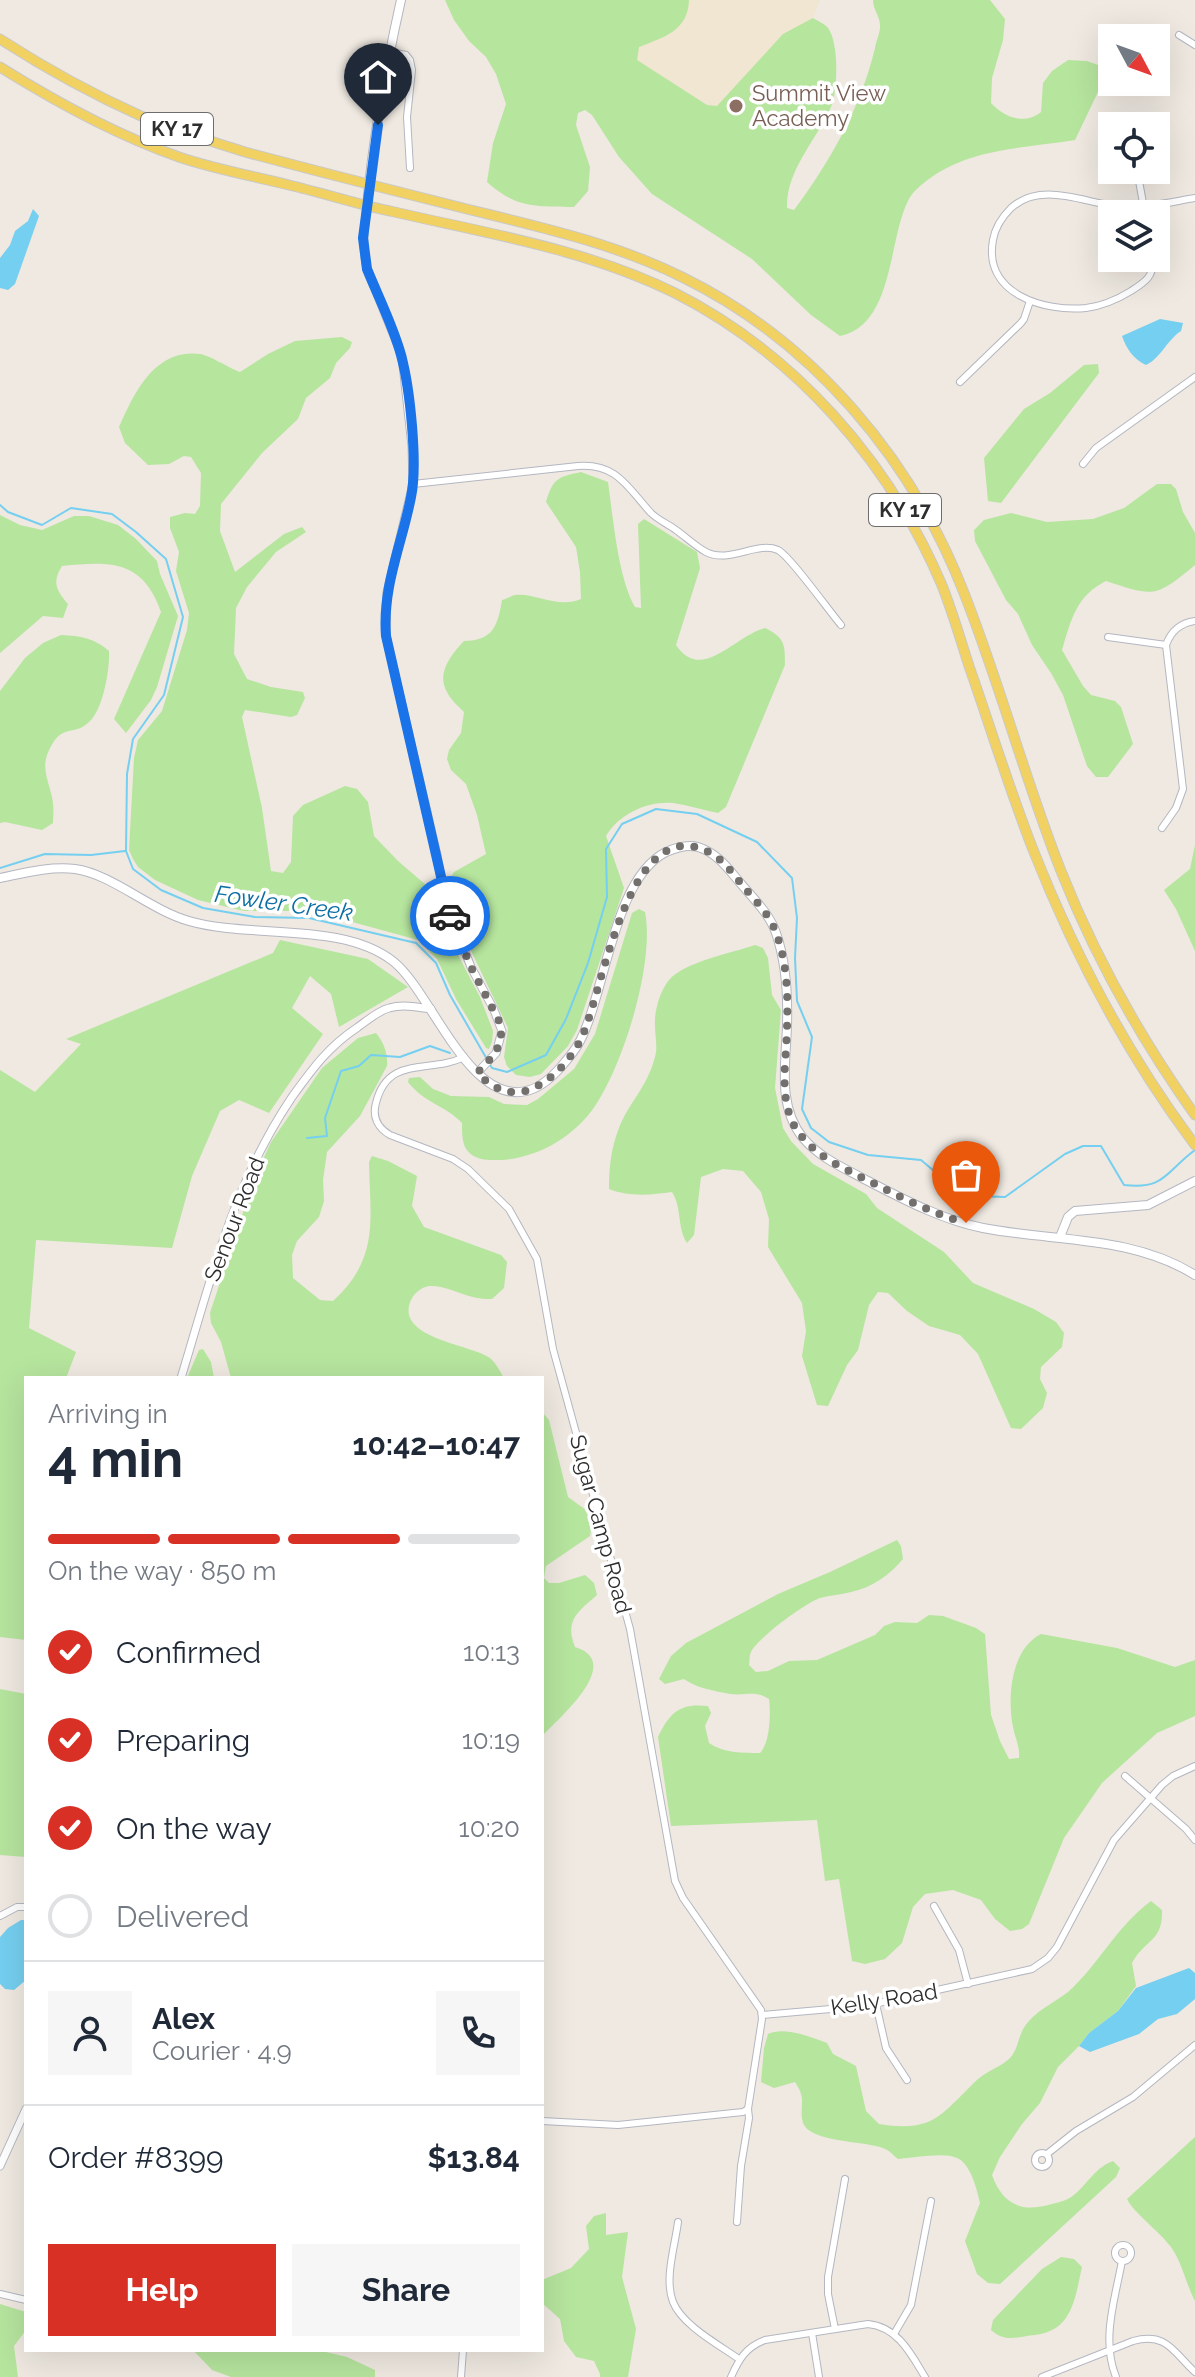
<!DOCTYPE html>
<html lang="en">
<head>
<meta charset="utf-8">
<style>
  :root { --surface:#fff; --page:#f6f6f7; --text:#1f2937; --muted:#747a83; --line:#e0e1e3; --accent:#d93025 }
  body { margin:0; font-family:Raleway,sans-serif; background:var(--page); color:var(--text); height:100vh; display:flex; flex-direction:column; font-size:30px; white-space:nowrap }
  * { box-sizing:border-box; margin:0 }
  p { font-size:26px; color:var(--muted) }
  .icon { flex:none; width:44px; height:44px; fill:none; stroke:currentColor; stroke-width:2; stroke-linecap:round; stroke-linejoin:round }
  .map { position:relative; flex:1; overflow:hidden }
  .details { position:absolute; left:24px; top:1376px; width:520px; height:976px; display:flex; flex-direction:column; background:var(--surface); border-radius:0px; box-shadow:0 8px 32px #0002 }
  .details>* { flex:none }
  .needle { width:52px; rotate:131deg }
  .tools { position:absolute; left:1098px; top:24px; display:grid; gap:16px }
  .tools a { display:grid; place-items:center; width:72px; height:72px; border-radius:0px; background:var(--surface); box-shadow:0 8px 32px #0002; font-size:40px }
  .pin { position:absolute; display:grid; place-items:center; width:68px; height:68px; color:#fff; margin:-82px -34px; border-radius:50% 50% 50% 0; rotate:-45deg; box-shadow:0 0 8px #0007 }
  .pin .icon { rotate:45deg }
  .courier { position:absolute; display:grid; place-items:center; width:80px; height:80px; margin:-40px; border:6px solid #1a73e8; border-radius:50%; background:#fff; color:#222; box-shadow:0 2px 10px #0007 }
  .overview em { font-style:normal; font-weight:700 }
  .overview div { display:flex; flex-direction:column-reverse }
  .overview { display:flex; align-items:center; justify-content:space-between; height:136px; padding:0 24px }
  h1 { font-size:52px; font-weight:700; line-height:60px }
  .bar { display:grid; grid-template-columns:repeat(4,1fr); gap:12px 8px; align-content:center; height:96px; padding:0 24px }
  .bar i { height:10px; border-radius:6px; background:var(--line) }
  .bar .on { background:var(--accent) }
  .bar p { grid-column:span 4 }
  .line { display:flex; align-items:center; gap:20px; padding:0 24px; border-top:2px solid var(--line) }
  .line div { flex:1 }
  .round { display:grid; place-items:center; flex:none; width:84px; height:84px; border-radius:0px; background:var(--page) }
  ol { padding:0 24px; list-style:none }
  li { display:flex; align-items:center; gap:24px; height:88px }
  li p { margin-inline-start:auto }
  li .icon { padding:8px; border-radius:50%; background:var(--accent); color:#fff; stroke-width:4 }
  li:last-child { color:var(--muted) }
  li i { width:44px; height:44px; border:4px solid var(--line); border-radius:50% }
  .action { display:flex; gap:16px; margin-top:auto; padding:16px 24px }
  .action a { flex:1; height:92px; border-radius:0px; background:var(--accent); color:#fff; font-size:32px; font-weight:700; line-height:92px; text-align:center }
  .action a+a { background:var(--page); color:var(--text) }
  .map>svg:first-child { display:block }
  .education { fill:#f0e6d1 }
  .green { fill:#b6e59e }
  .water { fill:#75cff0 }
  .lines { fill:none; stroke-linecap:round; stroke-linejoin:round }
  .stream { stroke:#75cff0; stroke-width:2 }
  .minor-casing { stroke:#b4b7c1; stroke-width:8 }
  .tertiary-casing { stroke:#b4b7c1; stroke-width:9 }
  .secondary-casing { stroke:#b4b7c1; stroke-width:10 }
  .primary-casing { stroke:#c9c9c9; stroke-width:11 }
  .minor { stroke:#fff; stroke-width:6 }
  .tertiary { stroke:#fff; stroke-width:7 }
  .secondary { stroke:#fff; stroke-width:8 }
  .primary { stroke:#f2d163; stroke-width:9 }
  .done { stroke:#726f6d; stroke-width:8; stroke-dasharray:0 14.4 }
  .route { stroke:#1a73e8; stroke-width:10 }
  .education-dot { fill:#8d6e63; stroke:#fff; stroke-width:3 }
  .labels { text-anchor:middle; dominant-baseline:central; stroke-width:7; stroke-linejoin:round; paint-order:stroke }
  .shield { fill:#fff; stroke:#6d6d6d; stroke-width:2 }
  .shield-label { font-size:20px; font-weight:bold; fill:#2e2e2e }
  .education-label { font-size:22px; fill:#785e54; stroke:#fff; text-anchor:start }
  .street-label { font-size:22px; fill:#2e2e2e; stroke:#fff }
  .water-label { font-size:24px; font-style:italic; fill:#0d6fa3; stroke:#fff }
</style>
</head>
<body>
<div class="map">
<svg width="1195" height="2377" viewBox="0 0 1195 2377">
  <rect width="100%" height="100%" fill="#efe9e1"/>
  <polygon class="education" points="610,0 820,0 761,151 625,62"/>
  <g class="green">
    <path d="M445 0H689C688 31 664 37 639 47L637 60 707 105 717 106 783 34 813 18C818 21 825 24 828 28 839 42 838 91 831 107 816 141 786 170 787 208L794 210C830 162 861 107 875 48 876 41 881 31 880 24 879 15 873 9 873 0H990L1005 19 1003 40 992 78 991 103C1005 118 1025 125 1041 112L1043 83 1052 71 1068 60 1087 61 1109 69 1075 140C1026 148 970 148 929 179 922 184 911 193 908 201 888 240 894 325 840 336L811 315 752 259 652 194 619 157 592 115 585 110 578 113 576 125 590 167 588 191 574 207C536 206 517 209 487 182L493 143 506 104 496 74 486 57 469 41 454 20Z"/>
    <path d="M342 337 352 342 350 348 336 363 330 378 306 398 298 419 262 453 221 504 220 531 235 572 284 534 302 527 306 532 276 552 247 587 236 608 234 654 247 679 271 687 303 692 305 698 297 715 291 717 245 710 242 717 262 808 271 871 283 873 291 862 293 816 303 805 345 786 357 789 368 802 374 836 398 861 426 885 446 932 480 997 493 1031 492 1042 489 1049 486 1048 456 999 437 959 418 940 312 911H244L198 900 155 880 138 867 133 859 129 850 134 758 138 740 162 711 187 630 189 613 176 571 179 552 170 528V517L185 513 195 514 200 506 201 473 191 457 184 456 169 464 148 465 125 443 119 427C134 393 155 348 200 354 209 355 229 368 240 372L268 354 295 341Z"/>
    <polygon points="1098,364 1099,373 1001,503 988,501 984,458 1024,409 1050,393 1084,365"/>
    <path d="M581 472 608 482C613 517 618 578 635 607L641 608 638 524 644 519 697 552 700 568 676 645C702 683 733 637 765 628 785 638 785 644 785 665L726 807 718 813C703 810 688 805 673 803 647 801 619 814 606 836L624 888 577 1030 568 1046 541 1074 530 1077 516 1075 507 1066 504 1057 508 1028 462 932 450 895V879L454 872 486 854 477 815 466 784 451 770 447 759 449 750 461 733 464 712C458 706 450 699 447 692 436 673 451 655 464 641 493 641 498 625 502 600 503 600 514 595 515 595 535 592 557 609 581 599L580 572 576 547 546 502C553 478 558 477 581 472Z"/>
    <path d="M1157 484H1171L1176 489 1183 512 1195 533V565C1155 598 1155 597 1106 581 1076 596 1071 620 1062 650L1083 686 1091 695 1115 701 1121 707 1133 744 1108 777H1096L1087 766 1063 695 1051 673 1032 645 1018 614 1006 600 975 541 974 530 984 520 1011 513 1047 522 1093 519 1124 508Z"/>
    <path d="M0 515 20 525 42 530 74 516H89L118 525 136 539 157 561 160 574 178 616 157 687 151 700 126 733 114 719 161 612C143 560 111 561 62 566 52 582 56 590 68 604L63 618 43 616 0 653Z"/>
    <path d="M61 635C81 636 94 638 109 651 110 669 103 710 89 722 73 738 61 720 47 755 41 772 52 788 53 804 54 810 53 817 53 823L42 830 5 822 0 823V691L25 658 43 643Z"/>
    <polygon points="1195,845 1195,951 1176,909 1164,890 1190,869"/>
    <path d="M639 909 645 912C655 962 624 1063 595 1106 573 1139 531 1162 491 1160 481 1160 470 1157 465 1147 462 1140 462 1131 462 1123 445 1105 424 1103 408 1082L409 1078 420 1077 433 1089 451 1096 489 1097 504 1104 527 1105 538 1099 574 1069 595 1034 632 913Z"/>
    <polygon points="280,940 368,959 408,987 339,1027 331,994 310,976 292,1008 323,1034 269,1113 239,1100 220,1111 192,1176 172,1248 36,1240 29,1328 76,1352 66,1378 26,1378 26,1640 0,1637 0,1070 35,1092 81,1044 66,1039 273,953"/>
    <path d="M755 945 763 948 768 958 772 995 781 1010 775 1088 783 1128 791 1141 813 1164 866 1194 877 1208 944 1252 973 1283 1034 1309 1056 1322 1064 1333 1062 1347 1041 1367 1040 1379 1047 1393 1043 1408 1021 1429 1011 1428 978 1354 960 1335 929 1326 907 1311 888 1293 878 1292 869 1305 858 1350 847 1365 828 1406 817 1405 802 1356 806 1331 802 1303 768 1247 769 1219 761 1192 743 1171 723 1169 701 1177 694 1235 687 1243C677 1228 682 1207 672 1192 651 1195 629 1197 609 1189 609 1168 611 1148 619 1128 629 1102 647 1088 655 1057 658 1046 655 1037 655 1026 654 1011 660 991 669 980 684 962 732 953 755 945Z"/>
    <path d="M376 1033C384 1043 388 1053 387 1066L360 1116 327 1152 323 1180 324 1201 319 1217 297 1241 292 1255 293 1278 320 1300 333 1301C380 1258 370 1220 369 1162L372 1156 388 1161 417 1176 412 1206 424 1227 501 1255 507 1262 504 1288 492 1299C468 1300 453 1287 432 1286 425 1285 416 1291 412 1298 391 1338 471 1344 490 1358 496 1363 500 1371 504 1378H231L221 1342 211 1323 210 1313 254 1179 271 1142 322 1068 358 1038Z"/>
    <polygon points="203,1349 211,1362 214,1378 187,1378 199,1350"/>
    <path d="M542 1412 549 1420 568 1497 586 1510 591 1530 590 1536 546 1566 544 1578 549 1583H559L585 1575 594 1583 597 1595C579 1611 564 1620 575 1647 625 1662 559 1718 542 1736Z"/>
    <path d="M897 1540 901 1546 903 1559C890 1575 871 1588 851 1592 841 1595 830 1595 820 1598 805 1603 758 1638 751 1652 749 1656 750 1660 749 1665L756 1672 768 1671 789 1661 817 1660 875 1635 884 1626 895 1622 917 1623 929 1615 943 1616 976 1628 985 1634 991 1715 1000 1741 1009 1759 1019 1758C1020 1746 1015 1738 1013 1727 1007 1697 1011 1649 1041 1634L1117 1648 1175 1667 1195 1660V1716L1157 1733 1102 1783 1064 1838 1029 1924 1022 1929 1010 1931 995 1919 981 1900 953 1890 925 1894 913 1907 902 1943 885 1959 865 1964 852 1961 839 1879 825 1881 817 1820 671 1826 658 1737C670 1712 680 1703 708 1706L711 1713 705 1726 709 1743C723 1753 742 1753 760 1753 770 1743 771 1713 769 1699 755 1690 745 1696 730 1694 715 1691 696 1688 684 1679L665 1684 659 1679 671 1656 686 1643 778 1594 830 1572Z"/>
    <polygon points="0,1689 26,1694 26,1857 0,1855"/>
    <path d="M1151 1901 1162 1910C1163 1942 1145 1939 1132 1963L1136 1986 1118 2011 1089 2033 1079 2046 1058 2067 1040 2103 1022 2124 1000 2157 992 2175C1003 2205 1022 2213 1052 2204 1060 2202 1069 2200 1075 2194 1088 2183 1096 2167 1113 2161L1120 2168 1116 2177 1000 2284 988 2283 977 2274 965 2241 980 2203C977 2190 971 2164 957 2158 944 2152 913 2158 898 2159 893 2155 889 2150 883 2148 864 2141 813 2142 804 2125 799 2115 804 2103 801 2094 800 2089 797 2086 795 2082L774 2088 761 2082 764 2048 768 2034C784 2026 811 2037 827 2043L833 2054 856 2066 866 2111 879 2124C935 2133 941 2114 978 2079 987 2071 1000 2067 1009 2059 1018 2051 1018 2036 1025 2026 1035 2011 1054 2003 1068 1992 1099 1964 1116 1927 1151 1901Z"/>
    <path d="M1195 2137V2301C1186 2284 1182 2262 1171 2247 1160 2232 1133 2212 1127 2199Z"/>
    <polygon points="606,2213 606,2235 628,2232 622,2277 636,2329 628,2377 600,2377 600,2374 594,2361 576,2357 564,2341 560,2319 542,2303 542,2280 571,2268 589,2249 586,2226 594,2216"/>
    <path d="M1061 2257 1074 2259 1082 2267C1077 2288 1074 2320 1052 2330 1045 2334 1034 2335 1027 2336 1012 2339 1002 2340 991 2330L993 2320 1042 2269Z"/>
    <polygon points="0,2304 26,2312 26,2330 14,2346 18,2377 0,2377"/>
    <polygon points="193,2350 326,2350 326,2352 347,2357 375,2370 375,2377 231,2377 212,2370"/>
  </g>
  <g class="water">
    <polygon points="33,209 39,216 15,284 8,290 0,288 0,258 10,245 15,231 28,221"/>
    <path d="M1160 319 1183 323 1181 331C1167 340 1161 358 1146 365 1134 360 1126 348 1122 336Z"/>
    <polygon points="21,1920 26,1920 26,1980 14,1990 5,1989 0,1984 0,1937 8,1928"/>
    <polygon points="1189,1968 1195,1973 1195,1999 1177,2014 1158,2019 1139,2034 1090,2052 1079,2046 1089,2033 1118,2011 1136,1988"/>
  </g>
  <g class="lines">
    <g class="stream">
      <path d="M0 505 8 512 42 525 71 508 112 514 136 532 166 559 183 617 164 695 133 739 127 774 126 851 133 869 161 890 203 908 255 917 309 918 416 943 436 963 450 995 492 1068 507 1072 546 1055 566 1019 588 963 607 897 606 849 622 824 656 809 697 814 757 842 792 878 797 918 795 958 797 1001 812 1037 802 1109 811 1128 829 1142 868 1155 921 1160 947 1182 976 1196 1005 1197 1065 1154 1083 1146H1101L1124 1185C1165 1190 1165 1172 1195 1150"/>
      <polyline points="0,868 45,854 91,855 125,851"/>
      <polyline points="307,1138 327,1136 325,1118 341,1071 359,1066 371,1055 400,1057 430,1046 450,1053"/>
    </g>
    <g class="minor-casing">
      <g id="minor">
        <polyline points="1179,35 1195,45"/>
        <polyline points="390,52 406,55 410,60 412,70 407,117 410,168"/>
        <polyline points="1137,170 1145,214"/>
        <path d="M1152 258C1155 276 1145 282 1131 291 1118 299 1102 306 1086 308 1044 312 983 294 993 240 995 228 1002 217 1011 208 1042 180 1086 204 1122 207 1146 208 1171 202 1195 198"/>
        <polyline points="960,382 1021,323 1024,319 1030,301"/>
        <polyline points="1083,464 1096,448 1195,377"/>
        <path d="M413 484 578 466C617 463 628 488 651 513 658 520 668 524 676 530 686 537 695 546 706 552 729 564 757 541 778 550 790 556 829 611 841 625"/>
        <polyline points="1108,637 1166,645"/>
        <path d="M1162 828 1176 808 1183 789 1166 645C1171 631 1180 623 1195 621"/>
        <path d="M464 1057C431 1074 388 1054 376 1103 372 1117 378 1128 390 1135L453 1159 468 1169 509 1209 537 1259 553 1349 630 1629 675 1881 683 1898 761 2010 762 2019 748 2109 749 2118 741 2166 737 2222"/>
        <polyline points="1125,1776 1186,1829 1195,1840"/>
        <polyline points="934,1906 959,1950 968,1984"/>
        <polyline points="0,1916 17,1907 26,1907"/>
        <polyline points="876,2004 886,2048 907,2080"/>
        <polyline points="762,2015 865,2006 1032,1969 1048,1958 1057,1947 1114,1840 1162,1785 1173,1776 1195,1766"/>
        <polyline points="542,2121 618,2125 743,2112 748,2109"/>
        <circle cx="1042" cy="2160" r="7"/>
        <polyline points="1047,2154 1076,2131 1133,2097 1195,2045"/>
        <path d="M678 2222C675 2246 664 2279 673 2302 682 2325 719 2345 739 2359"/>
        <circle cx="1123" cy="2253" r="8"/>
        <polyline points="0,2294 26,2300"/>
        <polyline points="835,2329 828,2294 828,2277 845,2179"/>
        <polyline points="812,2333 819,2377"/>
        <polyline points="894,2334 911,2305 931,2201"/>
        <polyline points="461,2377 463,2350"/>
        <path d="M731 2377C739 2359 746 2347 765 2340L868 2324C898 2327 911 2354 925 2377"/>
        <path d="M1042 2377 1133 2341C1167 2332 1173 2352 1195 2372"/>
        <path d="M1116 2377C1101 2340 1115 2299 1122 2261"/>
      </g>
    </g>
    <g class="tertiary-casing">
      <g id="tertiary">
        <path d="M367 206C364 228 362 247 367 269L402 356 412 446 413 484 387 592 386 636 437 855 446 904 471 967 494 1010 502 1031 496 1053 477 1073"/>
        <path d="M181 1378C212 1277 232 1186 292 1097 313 1068 328 1047 358 1027 368 1020 378 1011 389 1008 402 1004 418 1007 431 1009"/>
        <polyline points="0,2166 26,2109"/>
      </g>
    </g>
    <g class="secondary-casing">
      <g id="secondary">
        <path d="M367 206C373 137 386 67 401 0"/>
        <path d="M0 878C24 873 50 866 75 869 112 874 150 910 189 921 250 939 344 921 394 962 431 992 469 1105 526 1091 540 1088 551 1078 560 1068 567 1060 575 1051 580 1041 606 991 613 879 666 852 675 848 687 844 698 847 718 853 729 870 742 885 755 900 770 915 776 933 786 962 788 994 787 1025 786 1063 777 1106 803 1138 820 1158 844 1168 866 1180 903 1199 942 1220 983 1228 1055 1242 1131 1235 1195 1275"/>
        <polyline points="1060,1237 1068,1217 1075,1211 1148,1205 1195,1181"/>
      </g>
    </g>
    <g class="primary-casing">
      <g id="primary">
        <path d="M0 39C45 68 92 94 141 116 174 130 210 141 245 152 316 171 387 189 459 207 535 226 612 242 682 277 813 341 912 459 964 593 1000 684 1025 780 1061 871 1095 957 1141 1039 1195 1115"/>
        <path d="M0 67C56 102 116 135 179 157 214 169 253 176 289 185 323 193 356 204 390 211 486 233 586 249 675 293 795 354 888 460 941 583 952 610 960 638 969 666 990 726 1009 788 1032 847 1074 954 1126 1053 1195 1145"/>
      </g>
    </g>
    <use href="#minor" class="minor"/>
    <use href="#tertiary" class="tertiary"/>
    <use href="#secondary" class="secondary"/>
    <use href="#primary" class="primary"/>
  </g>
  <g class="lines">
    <path class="done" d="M450 916 471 967 500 1023C505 1045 492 1058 477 1073 491 1087 510 1098 531 1089 553 1080 571 1059 581 1039 603 994 627 810 709 852 723 859 733 874 743 886 754 899 768 913 775 930 790 968 788 1010 786 1050 784 1075 782 1104 795 1127 801 1137 810 1146 819 1153 832 1163 847 1170 861 1177 895 1194 930 1213 966 1223"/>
    <path class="route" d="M378 125 363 238 367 269C378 296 394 328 401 355 410 388 418 464 411 497 402 544 382 587 386 636L450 916"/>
  </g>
  <circle class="education-dot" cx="736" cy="106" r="8"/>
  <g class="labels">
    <g class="shield">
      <rect x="141" y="113" width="72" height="32" rx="6"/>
      <rect x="869" y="494" width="72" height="32" rx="6"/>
    </g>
    <g class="shield-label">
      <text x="177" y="129">KY 17</text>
      <text x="905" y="510">KY 17</text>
    </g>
    <g class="education-label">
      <text x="752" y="93">Summit View<tspan x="752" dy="25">Academy</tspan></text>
    </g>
    <g class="street-label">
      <text transform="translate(234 1219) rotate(-69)">Senour Road</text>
      <text transform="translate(601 1524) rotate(75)">Sugar Camp Road</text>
      <text transform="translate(884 1999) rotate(-9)">Kelly Road</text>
    </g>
    <g class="water-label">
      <text transform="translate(284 903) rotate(8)">Fowler Creek</text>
    </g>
  </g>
</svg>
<div class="tools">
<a><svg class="needle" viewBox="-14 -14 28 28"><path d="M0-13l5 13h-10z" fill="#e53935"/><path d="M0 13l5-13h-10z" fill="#747a83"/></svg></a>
<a><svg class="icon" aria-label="locate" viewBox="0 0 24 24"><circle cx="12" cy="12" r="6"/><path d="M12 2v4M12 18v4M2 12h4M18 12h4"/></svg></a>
<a><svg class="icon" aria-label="layers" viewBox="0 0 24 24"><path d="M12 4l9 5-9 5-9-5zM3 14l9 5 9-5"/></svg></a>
</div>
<div class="pin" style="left:966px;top:1223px;background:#ea580c"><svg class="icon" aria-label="bag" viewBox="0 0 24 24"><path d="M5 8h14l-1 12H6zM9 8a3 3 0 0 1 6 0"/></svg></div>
<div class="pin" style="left:378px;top:125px;background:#1f2937"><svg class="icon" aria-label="home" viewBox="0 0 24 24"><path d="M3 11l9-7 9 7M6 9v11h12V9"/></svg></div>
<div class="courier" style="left:450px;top:916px"><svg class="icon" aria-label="car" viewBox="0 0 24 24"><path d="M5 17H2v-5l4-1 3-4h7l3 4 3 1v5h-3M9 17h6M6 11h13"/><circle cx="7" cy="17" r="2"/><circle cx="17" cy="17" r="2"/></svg></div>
<section class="details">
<div class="overview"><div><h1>4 min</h1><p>Arriving in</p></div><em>10:42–10:47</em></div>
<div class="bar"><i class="on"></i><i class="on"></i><i class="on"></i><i></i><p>On the way · 850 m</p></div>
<ol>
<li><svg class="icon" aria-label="check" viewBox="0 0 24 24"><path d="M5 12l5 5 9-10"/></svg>Confirmed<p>10:13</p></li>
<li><svg class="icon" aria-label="check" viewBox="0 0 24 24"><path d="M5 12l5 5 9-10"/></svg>Preparing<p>10:19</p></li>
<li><svg class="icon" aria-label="check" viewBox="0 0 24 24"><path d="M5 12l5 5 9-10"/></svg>On the way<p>10:20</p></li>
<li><i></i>Delivered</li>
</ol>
<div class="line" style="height:144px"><a class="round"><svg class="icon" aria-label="person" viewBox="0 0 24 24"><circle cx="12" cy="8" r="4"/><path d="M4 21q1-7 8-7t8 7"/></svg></a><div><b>Alex</b><p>Courier · 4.9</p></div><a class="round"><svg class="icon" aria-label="phone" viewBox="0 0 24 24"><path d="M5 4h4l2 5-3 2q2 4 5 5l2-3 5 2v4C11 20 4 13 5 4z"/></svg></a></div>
<div class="line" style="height:104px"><div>Order #8399</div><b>$13.84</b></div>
<div class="action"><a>Help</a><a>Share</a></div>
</section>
</div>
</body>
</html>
